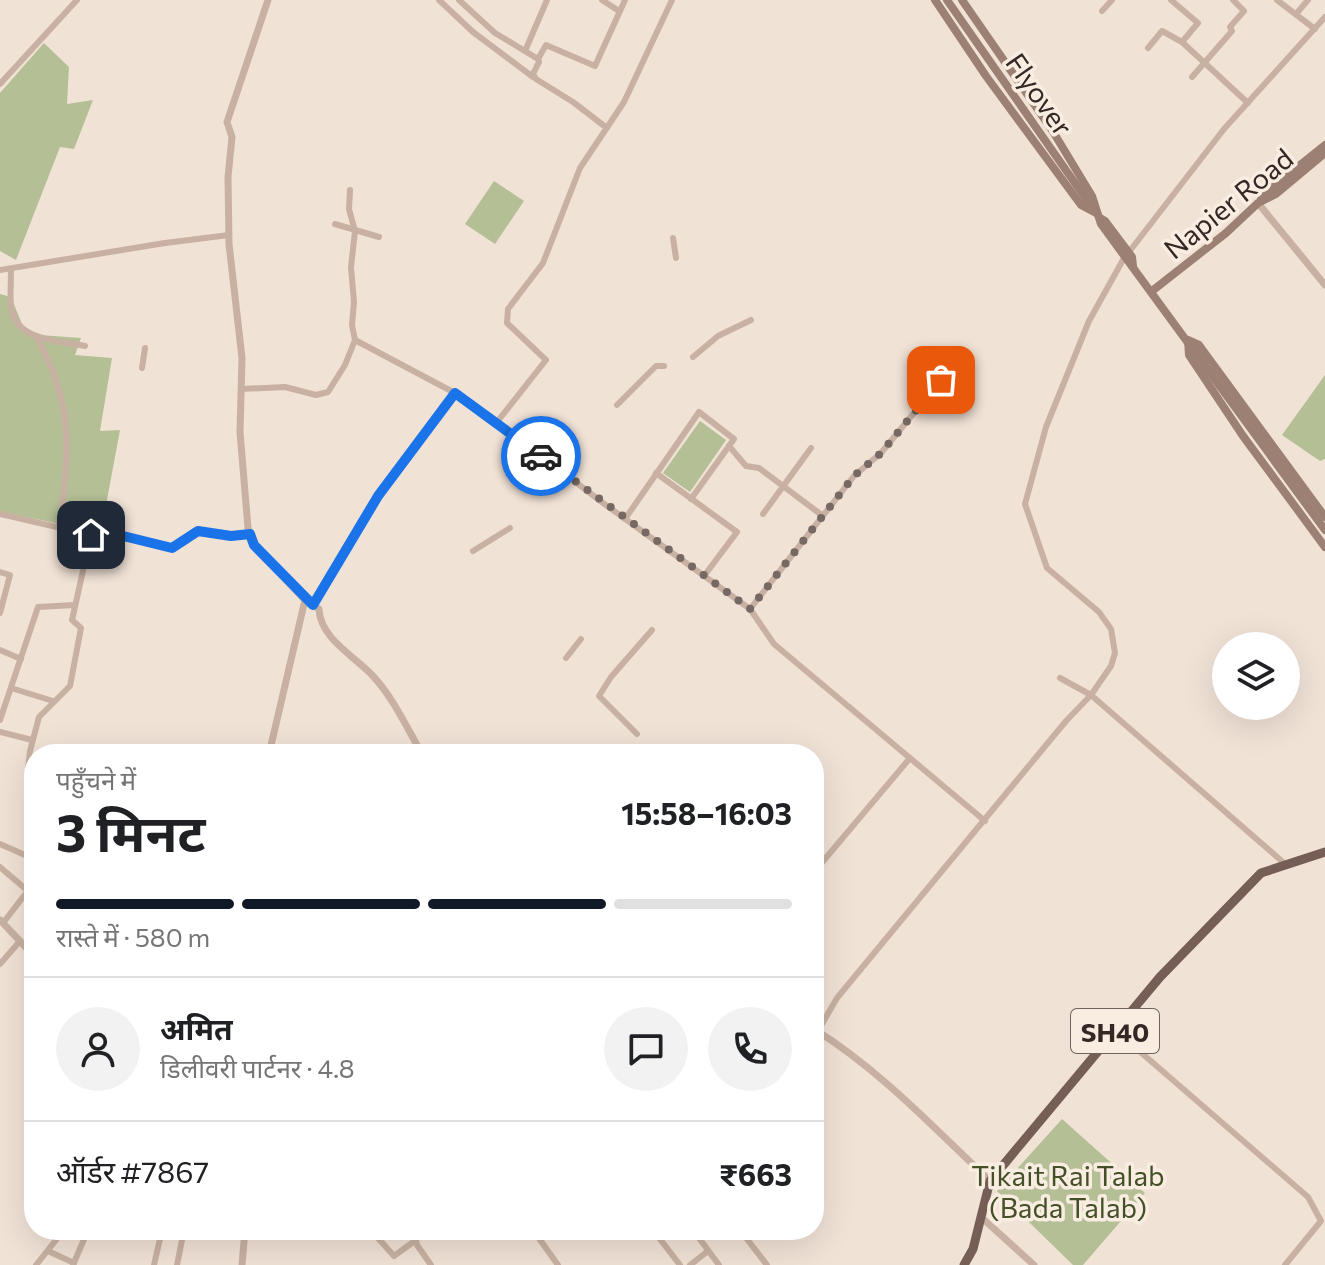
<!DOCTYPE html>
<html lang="hi">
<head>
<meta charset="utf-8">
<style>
  :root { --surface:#fff; --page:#f2f2f2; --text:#202124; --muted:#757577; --line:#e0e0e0; --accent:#111827 }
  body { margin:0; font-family:Commissioner,"Noto Sans Devanagari",sans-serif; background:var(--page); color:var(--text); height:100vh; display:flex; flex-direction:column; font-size:30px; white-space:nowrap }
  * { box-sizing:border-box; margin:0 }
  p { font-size:26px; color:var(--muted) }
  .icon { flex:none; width:44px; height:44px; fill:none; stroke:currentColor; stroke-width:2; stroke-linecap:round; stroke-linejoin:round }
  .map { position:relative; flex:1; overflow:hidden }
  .details { position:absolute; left:24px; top:744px; width:800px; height:496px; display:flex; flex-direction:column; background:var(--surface); border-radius:32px; box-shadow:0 8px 32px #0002 }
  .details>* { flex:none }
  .controls { position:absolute; left:1212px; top:632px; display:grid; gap:16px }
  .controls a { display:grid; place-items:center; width:88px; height:88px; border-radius:50%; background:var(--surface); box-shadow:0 8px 32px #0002; font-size:40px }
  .pin { position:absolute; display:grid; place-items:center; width:68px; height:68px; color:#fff; margin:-34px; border-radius:16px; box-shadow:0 4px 12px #0006 }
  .courier { position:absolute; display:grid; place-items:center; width:80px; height:80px; margin:-40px; border:6px solid #1a73e8; border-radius:50%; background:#fff; color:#222; box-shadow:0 2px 10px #0007 }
  .head em { font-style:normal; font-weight:700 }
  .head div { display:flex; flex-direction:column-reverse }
  .head { display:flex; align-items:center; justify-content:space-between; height:136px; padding:0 32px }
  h1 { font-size:52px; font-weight:700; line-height:60px }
  .bar { display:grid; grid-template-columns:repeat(4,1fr); gap:12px 8px; align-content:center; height:96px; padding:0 32px }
  .bar i { height:10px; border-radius:6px; background:var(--line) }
  .bar .selected { background:var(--accent) }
  .bar p { grid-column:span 4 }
  .line { display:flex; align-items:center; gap:20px; padding:0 32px; border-top:2px solid var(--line) }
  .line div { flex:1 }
  .round { display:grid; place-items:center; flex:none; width:84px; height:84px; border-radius:42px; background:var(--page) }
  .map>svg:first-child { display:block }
  .green { fill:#b4bf96 }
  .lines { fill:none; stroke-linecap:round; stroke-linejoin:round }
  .minor { stroke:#c8b1a2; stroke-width:6 }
  .tertiary { stroke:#c8b1a2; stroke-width:7 }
  .secondary { stroke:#9c8074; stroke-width:8 }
  .primary { stroke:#755e55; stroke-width:9 }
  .done { stroke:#766963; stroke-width:8; stroke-dasharray:0 14.4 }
  .route { stroke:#1a73e8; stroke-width:10 }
  .labels { text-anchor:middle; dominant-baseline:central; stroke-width:7; stroke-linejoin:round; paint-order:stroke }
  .shield { fill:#f9ede2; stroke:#6e635e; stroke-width:2 }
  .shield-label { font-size:26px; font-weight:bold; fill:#332825 }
  .street-label { font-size:28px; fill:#332825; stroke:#f9ede2 }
  .park-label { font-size:28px; fill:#445128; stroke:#f9ede2 }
</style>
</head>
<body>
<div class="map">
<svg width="1325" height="1265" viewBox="0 0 1325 1265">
  <rect width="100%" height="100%" fill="#f1e2d6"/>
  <g class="green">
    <polygon points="44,43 69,67 67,104 93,100 74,149 60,147 16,260 0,251 0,93"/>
    <polygon points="494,181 524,201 495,244 465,224"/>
    <polygon points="0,294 11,297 26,334 81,338 75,355 112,358 100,431 120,430 101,532 0,512"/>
    <polygon points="1325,375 1325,459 1320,461 1282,435"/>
    <polygon points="700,421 726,440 690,492 663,473"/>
    <polygon points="1062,1119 1145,1193 1083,1265 1073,1265 997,1191"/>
  </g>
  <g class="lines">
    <g class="minor">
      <polyline points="439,0 473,32 533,77"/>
      <polyline points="459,0 495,33 538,59 539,62 533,74 536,79 573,102 607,128"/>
      <polyline points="602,0 619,11"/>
      <polyline points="1171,0 1198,23 1182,42 1248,103"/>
      <polyline points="1277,0 1315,29"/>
      <polyline points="1102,11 1112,0"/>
      <polyline points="1296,14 1308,0"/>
      <polyline points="1148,48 1162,31 1182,42"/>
      <polyline points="525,51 547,0"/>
      <polyline points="538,59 546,45 595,66 625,0"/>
      <polyline points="1192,77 1232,31 1230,27 1244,11 1233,0"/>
      <polyline points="0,84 77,0"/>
      <polyline points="350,190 349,209 355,231 351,267 354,302 352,325 355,340"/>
      <polyline points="335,224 379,237"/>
      <polyline points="673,238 676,258"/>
      <polyline points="1129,252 1224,129 1325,17"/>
      <path d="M11 269C11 281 10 295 11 308 16 341 60 341 85 346"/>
      <polyline points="0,270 165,243 229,235"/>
      <path d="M36 337C74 401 70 455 59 526"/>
      <polyline points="693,357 718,336 751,320"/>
      <polyline points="142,368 145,348"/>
      <polyline points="241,389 285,387 316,395 328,392 345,365 355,340 455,393 497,422 546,360 507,323 508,309 543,263 580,168 624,102 672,0"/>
      <polyline points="617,405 656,366 664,366"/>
      <polyline points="497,422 603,503 750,609 774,644 985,821"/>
      <polyline points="729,446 746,466 759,468 823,516"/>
      <polyline points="656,473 737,532 704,576"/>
      <polyline points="0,514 91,535 107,532 172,548 198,531 231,536 250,534"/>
      <polyline points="763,514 811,448"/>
      <polyline points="625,519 699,412 734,439 691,499"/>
      <polyline points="473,551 510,528"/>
      <polyline points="0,572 10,575 0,613"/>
      <polyline points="313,605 378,496 455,393"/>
      <polyline points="750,609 854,476 881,453 941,380"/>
      <polyline points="0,650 21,659"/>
      <polyline points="566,658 581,639"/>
      <polyline points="1060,678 1091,695 1284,863"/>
      <polyline points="11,688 53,701"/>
      <polyline points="0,720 38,607 75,605"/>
      <polyline points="0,732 32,740"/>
      <polyline points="637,734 599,696 611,677 652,630"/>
      <polyline points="34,778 28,769 30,751 39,717 70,686 81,628 72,620 91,535"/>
      <polyline points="0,844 34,859"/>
      <polyline points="0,867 28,891"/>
      <polyline points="814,872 910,758"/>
      <polyline points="3,923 30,888 34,888"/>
      <polyline points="0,964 20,941"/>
      <polyline points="1115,1030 1308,1197 1321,1221 1285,1265"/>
      <polyline points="818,1031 837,998 1066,721 1091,695 1111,666 1115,653 1111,629 1099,612 1047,568 1025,504 1046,427 1089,321 1124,258"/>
      <polyline points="363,1230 377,1237 394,1256 416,1240"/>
      <polyline points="414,1230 417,1245 431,1265"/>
      <polyline points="533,1230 558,1265"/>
      <polyline points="653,1230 680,1265"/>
      <polyline points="693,1230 719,1265"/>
      <polyline points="740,1230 767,1265"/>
      <polyline points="48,1251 74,1263"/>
      <polyline points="36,1265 60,1235"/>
      <polyline points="73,1265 88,1230"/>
      <polyline points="154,1265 162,1230"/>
      <polyline points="177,1265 184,1230"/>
      <polyline points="690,1265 708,1251"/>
    </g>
    <g class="tertiary">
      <path d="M268 0 227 122 232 137 228 177 229 244 242 358 240 432 248 528 254 545 305 600 319 609C320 638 354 656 372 675 393 697 407 728 422 754"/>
      <polyline points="1258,203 1325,285"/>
      <polyline points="269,754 305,600"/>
      <polyline points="0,920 34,956"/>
      <path d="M814 1029C880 1070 934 1128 990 1181"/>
      <polyline points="982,1218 1034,1265"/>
      <polyline points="242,1265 245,1230"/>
    </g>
    <g class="secondary">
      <polyline points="935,0 986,76 1081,205 1096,213"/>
      <polyline points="947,0 1091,206"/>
      <polyline points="962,0 1052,130 1092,196 1101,224 1325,530"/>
      <polyline points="1261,199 1269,190 1325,145"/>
      <polyline points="1100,218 1105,221 1132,257 1133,266"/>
      <polyline points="1152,291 1226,233 1258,203 1276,194 1325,153"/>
      <polyline points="1325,517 1199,345 1188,340 1189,355 1243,436 1325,547"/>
    </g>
    <polyline class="primary" points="964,1265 973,1249 990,1181 1160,977 1261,873 1325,852"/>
  </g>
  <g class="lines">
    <polyline class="done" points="541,456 750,609 854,476 881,453 941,380"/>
    <polyline class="route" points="91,535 107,532 172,548 198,531 231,536 250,534 254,545 313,605 378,496 455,393 541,456"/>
  </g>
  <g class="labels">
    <rect class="shield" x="1071" y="1009" width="88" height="44" rx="6"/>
    <g class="shield-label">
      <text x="1115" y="1031">SH40</text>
    </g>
    <g class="street-label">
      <text transform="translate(1040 94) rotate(55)">Flyover</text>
      <text transform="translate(1228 203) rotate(-39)">Napier Road</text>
    </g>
    <g class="park-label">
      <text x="1068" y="1175">Tikait Rai Talab<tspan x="1068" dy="32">(Bada Talab)</tspan></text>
    </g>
  </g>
</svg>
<div class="controls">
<a><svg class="icon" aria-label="layers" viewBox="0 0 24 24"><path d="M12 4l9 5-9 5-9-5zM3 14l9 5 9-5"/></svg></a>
</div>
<div class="pin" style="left:941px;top:380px;background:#ea580c"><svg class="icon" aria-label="bag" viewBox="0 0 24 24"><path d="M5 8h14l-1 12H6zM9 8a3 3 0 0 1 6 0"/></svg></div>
<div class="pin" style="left:91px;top:535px;background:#1f2937"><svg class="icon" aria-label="home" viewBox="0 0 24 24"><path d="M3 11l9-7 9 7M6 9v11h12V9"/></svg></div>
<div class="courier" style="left:541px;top:456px"><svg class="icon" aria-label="car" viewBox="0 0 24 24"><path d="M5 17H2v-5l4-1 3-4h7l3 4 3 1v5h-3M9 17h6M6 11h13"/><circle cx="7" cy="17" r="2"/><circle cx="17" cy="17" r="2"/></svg></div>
<section class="details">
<div class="head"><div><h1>3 मिनट</h1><p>पहुँचने में</p></div><em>15:58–16:03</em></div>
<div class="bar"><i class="selected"></i><i class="selected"></i><i class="selected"></i><i></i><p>रास्ते में · 580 m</p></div>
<div class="line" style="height:144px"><a class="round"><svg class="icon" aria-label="person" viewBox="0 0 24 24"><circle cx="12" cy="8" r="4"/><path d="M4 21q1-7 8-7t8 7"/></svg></a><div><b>अमित</b><p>डिलीवरी पार्टनर · 4.8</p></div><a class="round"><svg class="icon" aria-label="chat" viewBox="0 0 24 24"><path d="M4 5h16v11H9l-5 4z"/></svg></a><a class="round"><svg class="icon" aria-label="phone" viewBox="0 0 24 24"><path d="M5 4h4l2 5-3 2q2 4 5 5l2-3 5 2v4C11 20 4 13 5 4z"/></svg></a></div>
<div class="line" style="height:104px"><div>ऑर्डर #7867</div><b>₹663</b></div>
</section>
</div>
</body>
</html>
